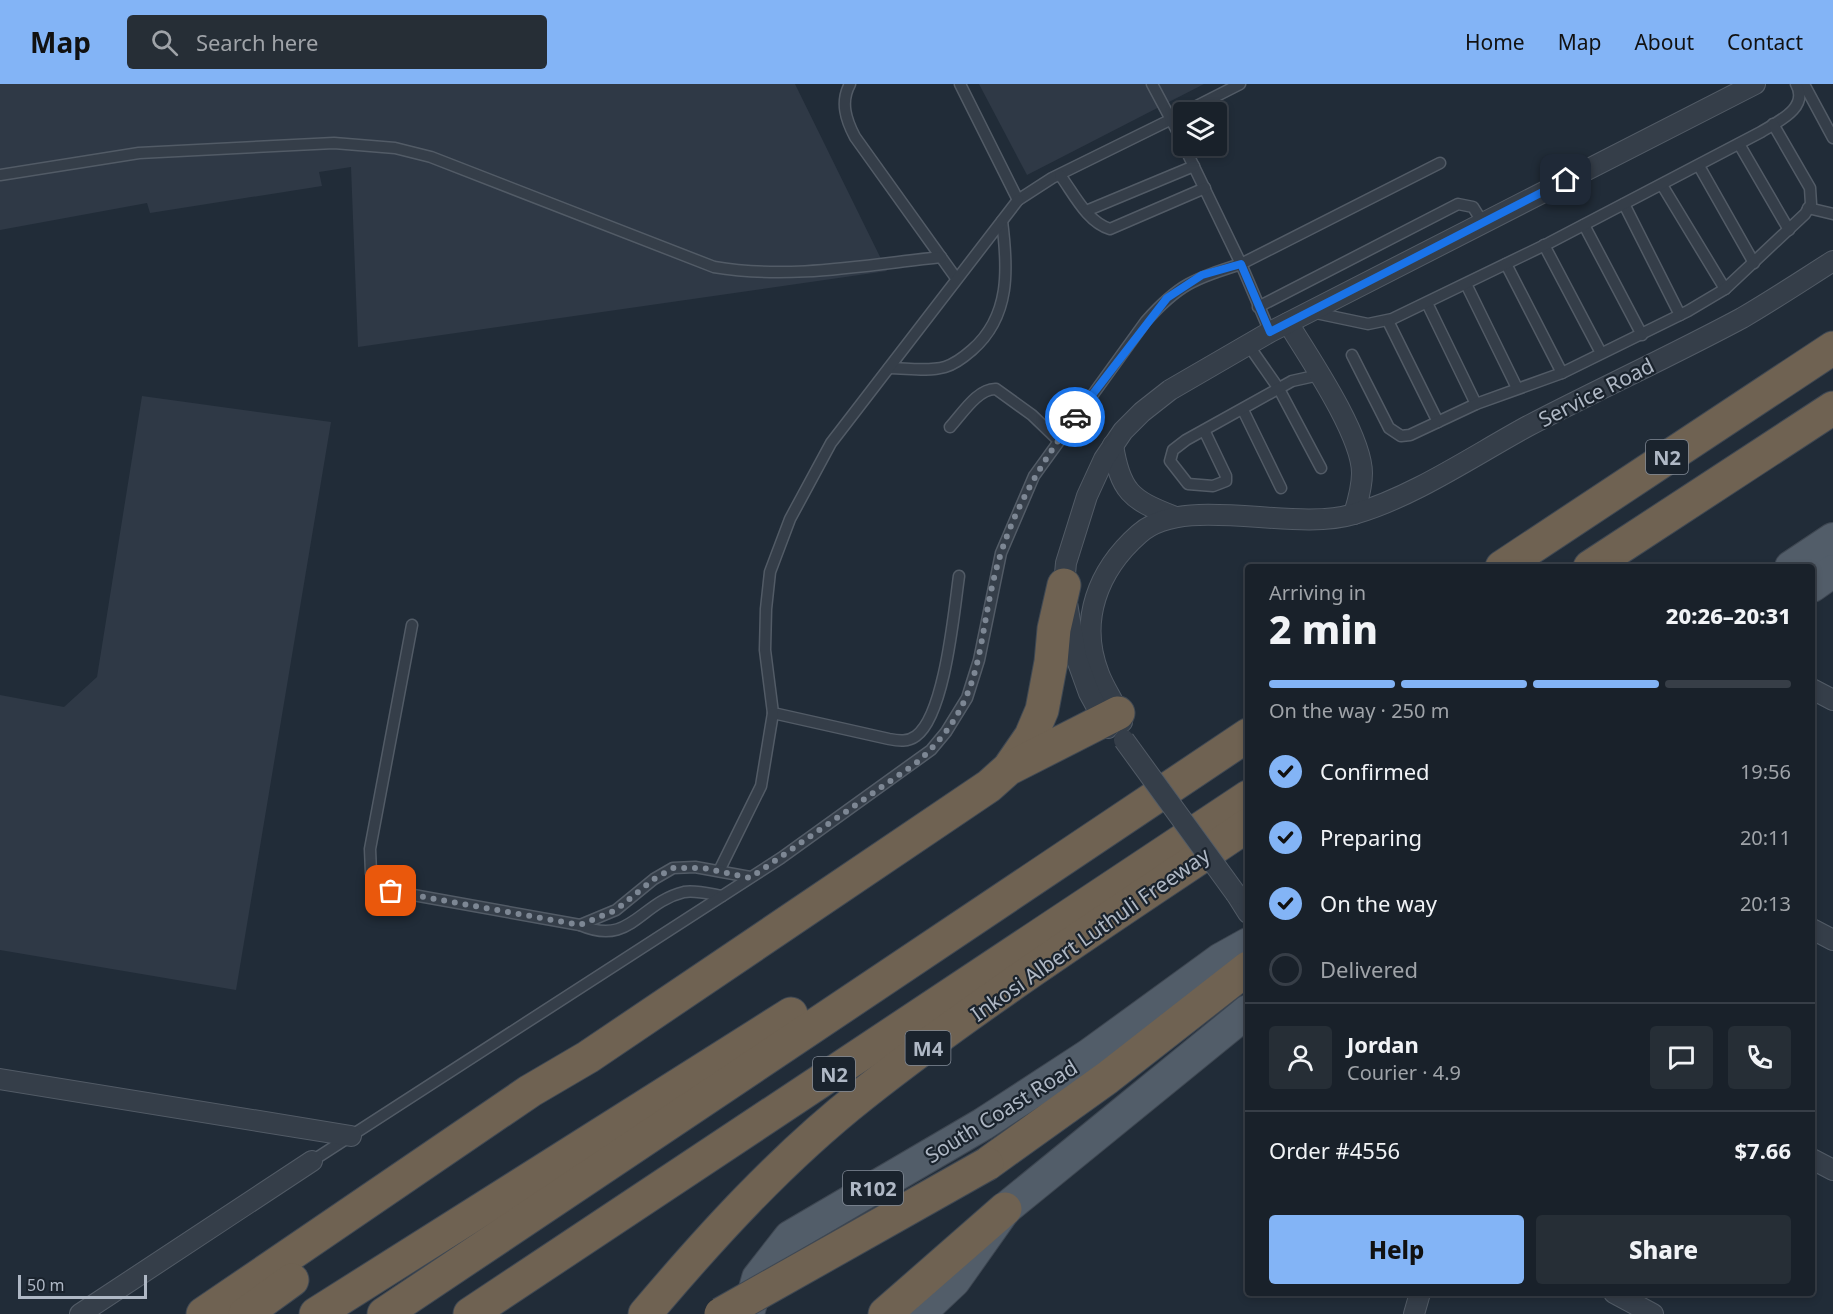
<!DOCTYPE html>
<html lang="en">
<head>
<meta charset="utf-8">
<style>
  :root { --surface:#19212a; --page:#262e36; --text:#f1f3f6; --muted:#9fa3a8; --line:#373e47; --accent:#83b4f6 }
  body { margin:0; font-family:"Noto Sans",sans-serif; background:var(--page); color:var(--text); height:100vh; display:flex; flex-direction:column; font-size:22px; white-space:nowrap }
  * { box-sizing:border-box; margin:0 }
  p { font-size:20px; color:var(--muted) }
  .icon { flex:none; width:33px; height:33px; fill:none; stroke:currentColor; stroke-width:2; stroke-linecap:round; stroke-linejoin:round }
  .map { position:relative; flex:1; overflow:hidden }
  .panel { position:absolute; left:1245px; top:480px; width:570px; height:732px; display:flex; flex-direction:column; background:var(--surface); border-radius:6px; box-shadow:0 3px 9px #0003,0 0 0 2px var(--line) }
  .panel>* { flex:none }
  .buttons { position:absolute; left:1173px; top:18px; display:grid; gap:12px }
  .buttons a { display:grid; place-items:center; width:54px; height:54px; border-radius:6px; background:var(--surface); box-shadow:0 3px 9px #0003,0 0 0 2px var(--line); font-size:30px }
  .scale { position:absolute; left:18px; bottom:15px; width:129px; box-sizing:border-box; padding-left:6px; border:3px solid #afb8c5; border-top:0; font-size:16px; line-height:21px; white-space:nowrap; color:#afb8c5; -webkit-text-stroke:4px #1a232d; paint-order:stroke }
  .pin { position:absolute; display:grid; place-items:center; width:51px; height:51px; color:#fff; margin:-26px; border-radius:12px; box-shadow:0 3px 9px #0006 }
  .courier { position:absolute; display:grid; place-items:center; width:60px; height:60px; margin:-30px; border:4px solid #1a73e8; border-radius:50%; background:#fff; color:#222; box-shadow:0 2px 8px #0007 }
  .headline em { font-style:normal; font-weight:800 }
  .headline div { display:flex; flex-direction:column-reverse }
  .headline { display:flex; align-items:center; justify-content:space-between; height:102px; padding:0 24px }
  h1 { font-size:39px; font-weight:800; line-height:45px }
  .bar { display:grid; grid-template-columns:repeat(4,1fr); gap:9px 6px; align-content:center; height:72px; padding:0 24px }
  .bar i { height:8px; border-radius:4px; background:var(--line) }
  .bar .active { background:var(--accent) }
  .bar p { grid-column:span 4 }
  .line { display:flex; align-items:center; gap:15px; padding:0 24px; border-top:2px solid var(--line) }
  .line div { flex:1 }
  .round { display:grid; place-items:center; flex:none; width:63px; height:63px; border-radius:6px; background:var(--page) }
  ol { padding:0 24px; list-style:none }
  li { display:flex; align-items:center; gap:18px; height:66px }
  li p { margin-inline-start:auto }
  li .icon { padding:6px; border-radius:50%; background:var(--accent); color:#111; stroke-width:4 }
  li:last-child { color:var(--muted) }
  li i { width:33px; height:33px; border:3px solid var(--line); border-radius:50% }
  .primary-button { display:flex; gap:12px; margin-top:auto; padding:12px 24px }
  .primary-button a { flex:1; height:69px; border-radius:6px; background:var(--accent); color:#111; font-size:24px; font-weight:800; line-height:69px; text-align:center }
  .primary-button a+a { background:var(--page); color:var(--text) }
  header { display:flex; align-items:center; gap:36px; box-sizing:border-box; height:84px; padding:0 30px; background:var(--accent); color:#111 }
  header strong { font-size:28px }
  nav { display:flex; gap:33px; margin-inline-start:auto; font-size:21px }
  .search { width:420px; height:54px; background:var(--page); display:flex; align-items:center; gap:15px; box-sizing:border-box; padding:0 21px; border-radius:6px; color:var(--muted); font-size:22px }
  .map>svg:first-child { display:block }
  .airport { fill:#2f3946 }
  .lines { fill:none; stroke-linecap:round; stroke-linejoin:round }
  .lane-casing { stroke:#525b66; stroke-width:13 }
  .street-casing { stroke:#525b66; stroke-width:22 }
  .primary-casing { stroke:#3e4752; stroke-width:34 }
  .highway-casing { stroke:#3f4853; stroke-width:35 }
  .lane { stroke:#353e49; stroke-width:10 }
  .street { stroke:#353e49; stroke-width:20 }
  .primary { stroke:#525d69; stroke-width:32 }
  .highway { stroke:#6f6252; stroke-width:33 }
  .street-bridge-casing { stroke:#525b66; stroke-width:22; stroke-linecap:butt }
  .highway-bridge-casing { stroke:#3f4853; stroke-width:35; stroke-linecap:butt }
  .street-bridge { stroke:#353e49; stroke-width:20 }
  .highway-bridge { stroke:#6f6252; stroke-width:33 }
  .done { stroke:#7d8794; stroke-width:6; stroke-dasharray:0 10.8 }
  .route { stroke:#1a73e8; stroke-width:8 }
  .labels { text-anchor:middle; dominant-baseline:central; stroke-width:4.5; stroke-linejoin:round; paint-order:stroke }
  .shield { fill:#1a232d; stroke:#828b97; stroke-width:1.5 }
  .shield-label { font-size:20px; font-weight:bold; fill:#afb8c5 }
  .street-label { font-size:21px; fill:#afb8c5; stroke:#1a232d }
</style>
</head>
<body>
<header>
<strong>Map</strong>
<div class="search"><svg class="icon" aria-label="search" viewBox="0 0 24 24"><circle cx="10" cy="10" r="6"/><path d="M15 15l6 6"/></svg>Search here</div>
<nav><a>Home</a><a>Map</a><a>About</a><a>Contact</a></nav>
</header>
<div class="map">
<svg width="1833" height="1230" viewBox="0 0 1833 1230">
  <rect width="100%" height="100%" fill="#212c38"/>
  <g class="airport">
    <polygon points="0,0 795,0 887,187 358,263 351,83 319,88 322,102 150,129 147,119 0,146"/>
    <polygon points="979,0 1204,0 1027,91"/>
    <polygon points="142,312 331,338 236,906 0,866 0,611 64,623 97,593"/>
  </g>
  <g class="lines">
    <g class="lane-casing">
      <g id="lane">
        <path d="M850 0C840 18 846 36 855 53L956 194"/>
        <polyline points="960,0 1018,116 1052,94 1184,29"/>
        <polyline points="1152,0 1184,60"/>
        <polyline points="1805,2 1833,54"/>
        <polyline points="1185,28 1240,0"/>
        <polyline points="1739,60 1789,146"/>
        <polyline points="1184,62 1241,180 1440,79"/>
        <polyline points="1699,82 1754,179"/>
        <path d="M0 91 139 69 334 59 395 64 431 73 714 183C789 196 866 181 941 173"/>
        <path d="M1060 91C1074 110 1087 138 1110 145L1205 104"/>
        <polyline points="1662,101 1725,205"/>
        <polyline points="1624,120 1680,231"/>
        <polyline points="1808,124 1833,130"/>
        <polyline points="1086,127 1194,82"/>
        <polyline points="1584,141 1642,251"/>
        <polyline points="1544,161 1601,269"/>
        <polyline points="1506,180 1562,289"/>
        <polyline points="1466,200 1517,304"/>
        <polyline points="1427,219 1476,320"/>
        <polyline points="1258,223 1458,120 1473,123 1483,139"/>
        <path d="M1311 228 1368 240 1392 235 1549 159 1761 48C1777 38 1810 24 1796 0"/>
        <polyline points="1388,237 1438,338"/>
        <polyline points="1249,262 1279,305 1321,384"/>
        <polyline points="1352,271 1389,344 1401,352 1410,351 1476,320 1562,289 1688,227 1725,205 1805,130 1811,120 1810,104 1773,40"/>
        <path d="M889 284C907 284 927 288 945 283 955 280 964 273 972 266 1011 232 1008 184 1002 137"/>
        <polyline points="1243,326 1281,404"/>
        <path d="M950 343C962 330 978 304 996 305L1032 331 1058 356"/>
        <polyline points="1204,346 1226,392 1226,397 1213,402 1188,400 1170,377 1173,366 1186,356 1292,297 1319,291"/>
        <path d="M959 492C954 527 945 631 916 652 908 658 899 657 889 655L773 629 765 566 766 525 770 488 790 435 831 359 1018 116"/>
        <path d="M412 541 370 765 371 789 376 800 391 807 580 841C631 863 639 819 684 808 696 806 710 810 722 812"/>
        <polyline points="719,787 761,702 773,629"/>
        <polyline points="580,841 616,826 654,795 673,784 695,783 750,793"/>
        <path d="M312 1077 781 774 931 666 946 648 967 614 979 576 1001 469 1034 392 1146 237C1179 200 1194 195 1241 180L1270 248"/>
      </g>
    </g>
    <g class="street-casing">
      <g id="street">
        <path d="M1288 239C1309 273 1362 351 1362 389 1362 403 1358 417 1354 430"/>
        <path d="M1113 361C1120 407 1131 416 1173 432"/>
        <polyline points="1812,605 1833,616"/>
        <path d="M1122 638C1117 622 1105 606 1099 590 1078 537 1098 486 1139 450 1184 409 1292 449 1354 430 1413 413 1473 372 1528 342 1599 305 1671 272 1742 234 1773 216 1803 196 1833 177"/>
        <polyline points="1108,644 1089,609 1076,573 1064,501 1066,479 1087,412 1104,375 1123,347 1142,328 1170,306 1270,248 1755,0"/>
        <polyline points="1236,810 1248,829"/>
        <polyline points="1812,845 1833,856"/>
        <polyline points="0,995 351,1052"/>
        <polyline points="1812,1075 1833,1086"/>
        <polyline points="1614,1209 1653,1230"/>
        <polyline points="80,1230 312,1077"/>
        <polyline points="1414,1230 1420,1209"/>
      </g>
    </g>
    <g class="primary-casing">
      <g id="primary">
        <polyline points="1791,483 1833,455"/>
        <polyline points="1812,502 1833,487"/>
        <polyline points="749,1226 758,1194 790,1153 983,1040 1089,971 1221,875 1248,860"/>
        <polyline points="919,1230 954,1197 1005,1125 1248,927"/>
      </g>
    </g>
    <g class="highway-casing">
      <g id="highway">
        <polyline points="1502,483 1833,264"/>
        <polyline points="1590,483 1833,324"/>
        <polyline points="1011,681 1031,652 1042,626 1051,578 1054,545 1064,501"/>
        <polyline points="987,1080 1107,994 1248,884"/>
        <polyline points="203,1230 530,1007 588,973 989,702 1008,685 1118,629"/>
        <polyline points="245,1230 292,1196"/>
        <polyline points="316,1230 791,930"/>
        <polyline points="384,1230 1248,651"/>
        <polyline points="470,1230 1248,713"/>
        <path d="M645 1230C711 1152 781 1075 862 1011 985 914 1118 829 1248 741"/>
        <polyline points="885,1230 1005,1125"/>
      </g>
    </g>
    <use href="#lane" class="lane"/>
    <use href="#street" class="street"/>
    <use href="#primary" class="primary"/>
    <use href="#highway" class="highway"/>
    <g class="street-bridge-casing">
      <polyline id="street-bridge" points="1124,656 1236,810"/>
    </g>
    <g class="highway-bridge-casing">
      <polyline id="highway-bridge" points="721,1230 987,1080"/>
    </g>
    <use href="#street-bridge" class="street-bridge"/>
    <use href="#highway-bridge" class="highway-bridge"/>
  </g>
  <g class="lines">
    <path class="done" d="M391 807 580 841 616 826 654 795 673 784H704L750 794 915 680C991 615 974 554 1001 469 1017 419 1044 375 1075 333"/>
    <polyline class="route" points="1075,333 1167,214 1202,191 1241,180 1270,248 1566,96"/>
  </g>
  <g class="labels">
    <g class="shield">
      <rect x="1646" y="356" width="42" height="34" rx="4.5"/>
      <rect x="905.5" y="947" width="45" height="34" rx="4.5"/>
      <rect x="813" y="973" width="42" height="34" rx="4.5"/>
      <rect x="843" y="1087" width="60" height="34" rx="4.5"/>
    </g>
    <g class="shield-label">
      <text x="1667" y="373">N2</text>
      <text x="928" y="964">M4</text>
      <text x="834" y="990">N2</text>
      <text x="873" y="1104">R102</text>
    </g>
    <g class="street-label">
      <text transform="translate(1596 308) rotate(-27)">Service Road</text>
      <text transform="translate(1090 850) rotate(-35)">Inkosi Albert Luthuli Freeway</text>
      <text transform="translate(1001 1027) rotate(-32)">South Coast Road</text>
    </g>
  </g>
</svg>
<div class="buttons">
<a><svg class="icon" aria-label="layers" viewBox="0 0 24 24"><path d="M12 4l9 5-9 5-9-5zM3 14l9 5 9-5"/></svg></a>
</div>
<div class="scale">50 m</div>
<div class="pin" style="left:391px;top:807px;background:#ea580c"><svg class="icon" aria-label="bag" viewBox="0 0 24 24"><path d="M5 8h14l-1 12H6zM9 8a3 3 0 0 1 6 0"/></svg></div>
<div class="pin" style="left:1566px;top:96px;background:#1f2937"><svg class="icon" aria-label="home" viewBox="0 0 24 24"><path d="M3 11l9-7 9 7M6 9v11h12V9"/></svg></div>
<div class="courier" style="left:1075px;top:333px"><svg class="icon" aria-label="car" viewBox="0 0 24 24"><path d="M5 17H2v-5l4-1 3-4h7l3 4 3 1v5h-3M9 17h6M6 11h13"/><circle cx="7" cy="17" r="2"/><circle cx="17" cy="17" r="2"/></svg></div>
<section class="panel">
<div class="headline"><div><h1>2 min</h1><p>Arriving in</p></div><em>20:26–20:31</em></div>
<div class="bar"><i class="active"></i><i class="active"></i><i class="active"></i><i></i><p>On the way · 250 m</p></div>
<ol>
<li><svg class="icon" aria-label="check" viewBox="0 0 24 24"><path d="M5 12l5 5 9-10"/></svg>Confirmed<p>19:56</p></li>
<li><svg class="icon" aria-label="check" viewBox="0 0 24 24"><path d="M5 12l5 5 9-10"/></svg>Preparing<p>20:11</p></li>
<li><svg class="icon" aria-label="check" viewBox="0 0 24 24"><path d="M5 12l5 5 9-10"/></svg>On the way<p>20:13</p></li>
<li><i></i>Delivered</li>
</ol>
<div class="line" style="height:108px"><a class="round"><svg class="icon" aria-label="person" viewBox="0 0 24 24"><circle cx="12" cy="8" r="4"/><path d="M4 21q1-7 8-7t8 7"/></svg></a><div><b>Jordan</b><p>Courier · 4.9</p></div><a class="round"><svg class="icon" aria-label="chat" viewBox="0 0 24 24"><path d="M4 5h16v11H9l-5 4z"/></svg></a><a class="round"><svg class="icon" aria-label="phone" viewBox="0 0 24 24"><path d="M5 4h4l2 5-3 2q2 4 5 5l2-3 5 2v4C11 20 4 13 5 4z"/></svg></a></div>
<div class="line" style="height:78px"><div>Order #4556</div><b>$7.66</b></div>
<div class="primary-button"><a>Help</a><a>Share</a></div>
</section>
</div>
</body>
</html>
